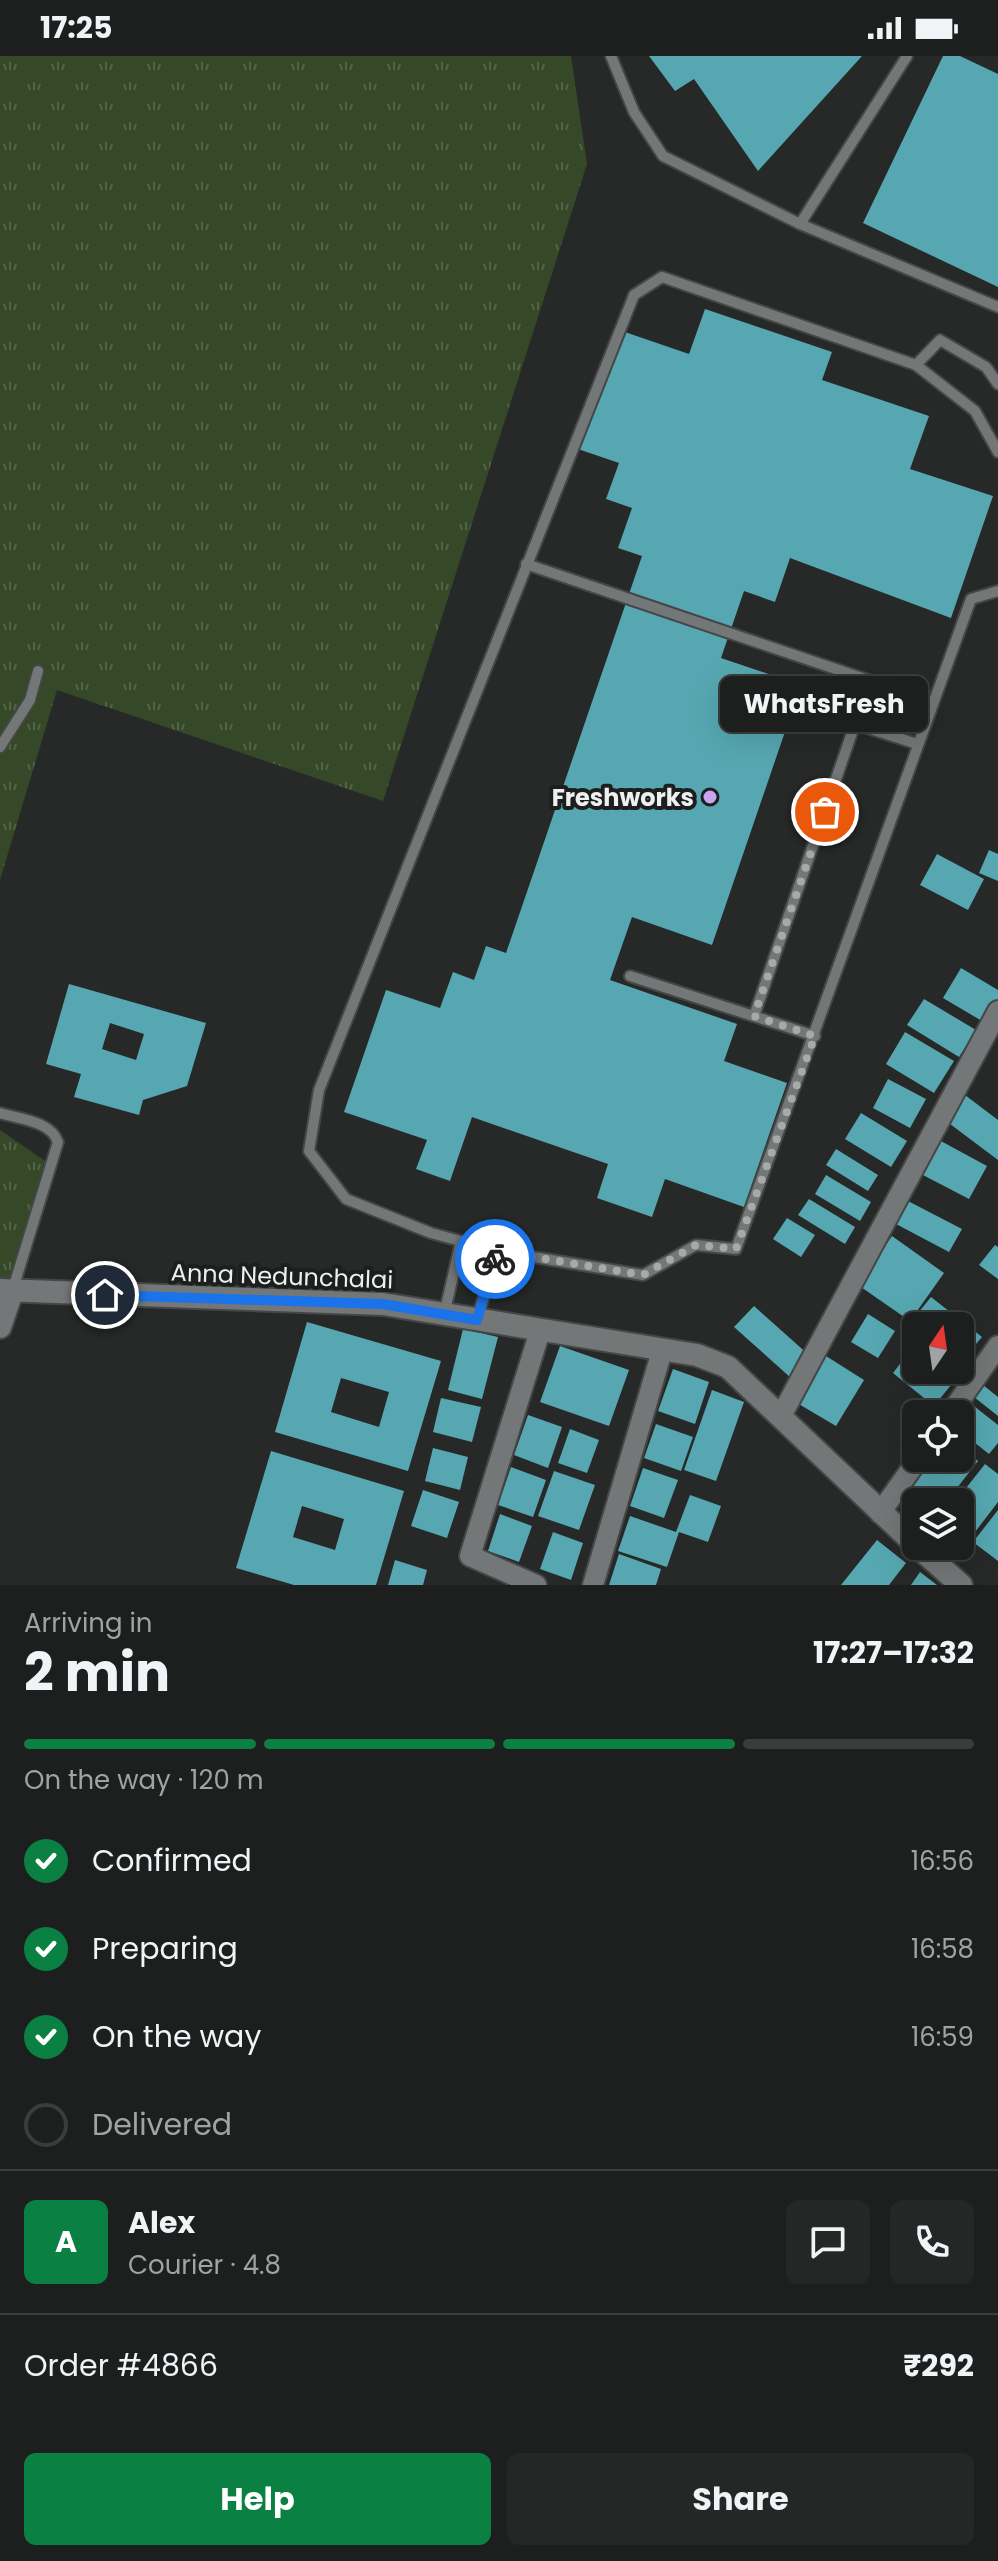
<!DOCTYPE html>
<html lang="en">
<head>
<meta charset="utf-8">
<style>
  :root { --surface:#1c1f1e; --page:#252727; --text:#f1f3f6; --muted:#a0a2a4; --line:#3a3d3c; --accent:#0b8043 }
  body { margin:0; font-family:Poppins,sans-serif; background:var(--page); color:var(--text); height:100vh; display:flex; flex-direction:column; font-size:30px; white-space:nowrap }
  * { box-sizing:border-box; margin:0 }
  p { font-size:26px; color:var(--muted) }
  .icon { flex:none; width:44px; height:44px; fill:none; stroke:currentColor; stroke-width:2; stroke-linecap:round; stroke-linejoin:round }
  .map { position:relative; height:1529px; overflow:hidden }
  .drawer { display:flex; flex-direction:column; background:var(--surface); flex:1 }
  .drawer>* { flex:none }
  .needle { width:52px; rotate:13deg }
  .buttons { position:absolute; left:902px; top:1256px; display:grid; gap:16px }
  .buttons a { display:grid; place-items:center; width:72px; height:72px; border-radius:12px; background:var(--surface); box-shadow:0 8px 32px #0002,0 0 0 2px var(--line); font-size:40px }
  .pin { position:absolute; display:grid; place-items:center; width:68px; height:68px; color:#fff; margin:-34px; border:4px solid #fff; border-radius:50%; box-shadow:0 2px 8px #0007 }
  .courier { position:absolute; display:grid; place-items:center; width:80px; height:80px; margin:-40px; border:6px solid #1a73e8; border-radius:50%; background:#fff; color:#222; box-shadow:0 2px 10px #0007 }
  .bubble { position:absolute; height:56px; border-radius:12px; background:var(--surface); box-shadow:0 8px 32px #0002,0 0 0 2px var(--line); font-size:26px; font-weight:700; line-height:56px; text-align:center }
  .head em { font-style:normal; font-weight:700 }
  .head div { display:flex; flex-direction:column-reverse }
  .head { display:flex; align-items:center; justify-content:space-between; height:136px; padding:0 24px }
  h1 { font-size:52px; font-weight:700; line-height:60px }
  .bar { display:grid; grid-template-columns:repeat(4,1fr); gap:12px 8px; align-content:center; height:96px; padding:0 24px }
  .bar i { height:10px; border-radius:6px; background:var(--line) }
  .bar .current { background:var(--accent) }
  .bar p { grid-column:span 4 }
  .line { display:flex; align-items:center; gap:20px; padding:0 24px; border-top:2px solid var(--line) }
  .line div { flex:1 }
  .round { display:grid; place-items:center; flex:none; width:84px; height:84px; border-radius:12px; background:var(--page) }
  ol { padding:0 24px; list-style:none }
  li { display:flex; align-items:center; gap:24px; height:88px }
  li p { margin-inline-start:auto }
  li .icon { padding:8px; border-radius:50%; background:var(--accent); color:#fff; stroke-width:4 }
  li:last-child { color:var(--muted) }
  li i { width:44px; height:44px; border:4px solid var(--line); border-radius:50% }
  .primary-button { display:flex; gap:16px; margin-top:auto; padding:16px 24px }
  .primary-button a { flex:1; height:92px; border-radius:12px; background:var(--accent); color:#fff; font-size:32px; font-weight:700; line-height:92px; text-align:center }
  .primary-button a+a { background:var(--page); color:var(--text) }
  .status { display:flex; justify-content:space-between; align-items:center; height:56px; padding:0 40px; background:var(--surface); direction:ltr }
  .status svg { height:22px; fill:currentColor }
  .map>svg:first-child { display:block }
  .grass { fill:url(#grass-tufts) }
  .building { fill:#56a7b1; fill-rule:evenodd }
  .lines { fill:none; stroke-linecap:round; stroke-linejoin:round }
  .service-casing { stroke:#454646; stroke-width:14 }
  .minor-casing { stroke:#454646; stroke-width:24 }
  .tertiary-casing { stroke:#454646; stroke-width:26 }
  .service { stroke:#747777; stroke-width:10 }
  .minor { stroke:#747777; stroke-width:20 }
  .tertiary { stroke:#747777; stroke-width:22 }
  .done { stroke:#a8aaa9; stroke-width:8; stroke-dasharray:0 14.4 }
  .route { stroke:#1a73e8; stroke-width:10 }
  .poi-dot { fill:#c7a6ef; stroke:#1c1f1e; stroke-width:3 }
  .labels { text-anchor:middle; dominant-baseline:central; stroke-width:8; stroke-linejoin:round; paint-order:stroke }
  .poi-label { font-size:24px; font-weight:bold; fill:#eeefef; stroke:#1c1f1e; text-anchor:end }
  .street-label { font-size:24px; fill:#eeefef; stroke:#1c1f1e }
</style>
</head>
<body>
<div class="status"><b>17:25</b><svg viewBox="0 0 49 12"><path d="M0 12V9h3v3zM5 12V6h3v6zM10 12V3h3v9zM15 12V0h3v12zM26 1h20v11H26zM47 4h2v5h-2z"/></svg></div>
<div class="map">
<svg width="998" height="1529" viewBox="0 0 998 1529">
  <defs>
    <pattern id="grass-tufts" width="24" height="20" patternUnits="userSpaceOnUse" patternTransform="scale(2)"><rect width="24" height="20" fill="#354828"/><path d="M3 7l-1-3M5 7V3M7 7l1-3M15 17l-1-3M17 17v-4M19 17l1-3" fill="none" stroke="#536348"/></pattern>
  </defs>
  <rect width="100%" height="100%" fill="#262928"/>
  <g class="grass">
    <polygon points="0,0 571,0 587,108 383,745 57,634 0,824"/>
    <polygon points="0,1074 51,1109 9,1232 0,1230"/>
  </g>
  <g class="building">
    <polygon points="649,0 862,0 758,115 694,23 675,35"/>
    <polygon points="943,0 960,0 998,18 998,231 863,167"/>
    <polygon points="705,253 832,296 822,324 929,360 910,413 993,440 951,562 790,502 775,546 744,535 721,602 801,629 712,889 632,861 610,924 737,968 724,1005 787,1027 744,1151 665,1123 652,1161 597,1142 608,1108 472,1061 450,1125 416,1113 427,1084 344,1056 386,934 440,952 453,916 474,924 486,890 506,897 642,500 618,492 632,452 606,443 619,407 578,393 619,274 689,298"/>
    <polygon points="989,794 998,798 998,825 979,817"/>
    <polygon points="937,798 984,823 968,854 920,829"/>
    <polygon points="961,912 998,934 998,950 987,968 943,942"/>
    <path d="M69 928 206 967 187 1030 143 1044 139 1059 74 1041 81 1018 46 1008ZM110 967 144 978 136 1004 102 993Z"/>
    <polygon points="924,943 976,974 959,1001 907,969"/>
    <polygon points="905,976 954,1005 934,1037 886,1008"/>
    <polygon points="888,1023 926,1043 910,1072 873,1052"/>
    <polygon points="961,1036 998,1064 998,1104 942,1062"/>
    <polygon points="861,1057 907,1085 891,1111 845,1083"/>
    <polygon points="939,1084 987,1110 969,1143 921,1118"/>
    <polygon points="836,1093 878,1119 868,1135 826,1109"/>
    <polygon points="826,1119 871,1146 860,1165 815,1138"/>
    <polygon points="809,1143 855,1171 845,1188 798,1159"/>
    <polygon points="908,1145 962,1173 949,1196 896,1168"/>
    <polygon points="787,1162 815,1179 801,1201 773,1183"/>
    <polygon points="892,1180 944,1217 910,1265 858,1229"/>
    <polygon points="995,1189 998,1191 998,1223 979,1209"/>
    <polygon points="931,1241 982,1281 968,1297 960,1291 960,1270 934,1270 918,1257"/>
    <polygon points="754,1250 810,1300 791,1322 734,1271"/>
    <polygon points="868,1258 895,1275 878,1302 851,1286"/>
    <polygon points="916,1265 923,1270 916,1270 916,1292 903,1281"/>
    <path d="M307 1266 441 1305 408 1415 275 1376ZM341 1322 389 1336 379 1371 331 1356Z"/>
    <polygon points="463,1273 498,1281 482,1343 448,1334"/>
    <polygon points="560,1290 629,1314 609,1370 540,1346"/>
    <polygon points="909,1296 916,1302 916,1314 931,1314 951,1329 934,1350 893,1317"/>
    <polygon points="826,1300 864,1324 836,1370 797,1347"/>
    <polygon points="673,1313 709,1326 695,1368 658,1355"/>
    <polygon points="983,1329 998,1341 998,1360 974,1341"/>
    <polygon points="712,1334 744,1346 716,1425 684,1414"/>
    <polygon points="441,1342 481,1351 472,1386 433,1376"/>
    <polygon points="970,1347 998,1369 998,1387 989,1398 960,1375 960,1360"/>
    <polygon points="528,1359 562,1371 548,1412 514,1399"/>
    <polygon points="656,1368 693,1381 681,1415 644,1402"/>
    <polygon points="570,1373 599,1384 587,1417 558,1407"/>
    <polygon points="960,1391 978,1405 946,1446 928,1446 911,1432 934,1402 960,1402"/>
    <polygon points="433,1392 468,1401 460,1434 425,1425"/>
    <path d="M271 1395 404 1435 376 1529H294L236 1512ZM302 1450 344 1463 335 1494 293 1481Z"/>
    <polygon points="985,1408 998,1418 998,1446 972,1480 960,1471 960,1446 955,1446"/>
    <polygon points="511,1411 546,1424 533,1461 498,1449"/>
    <polygon points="643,1412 678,1424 664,1462 630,1450"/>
    <polygon points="554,1415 595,1429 579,1474 538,1460"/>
    <polygon points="423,1434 459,1446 447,1482 411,1470"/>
    <polygon points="690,1439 721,1450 708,1486 679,1476 667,1511 618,1495 630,1460 676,1476"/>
    <polygon points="998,1454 998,1505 973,1486"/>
    <polygon points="500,1458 532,1470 519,1506 488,1495"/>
    <polygon points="553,1476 583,1487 571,1524 540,1513"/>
    <polygon points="877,1484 906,1507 889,1529 841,1529"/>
    <polygon points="619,1498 661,1513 656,1529 609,1529"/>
    <polygon points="395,1504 427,1514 423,1529 388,1529"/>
    <polygon points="920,1516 937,1529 911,1529"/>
  </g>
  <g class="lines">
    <g class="service-casing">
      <g id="service">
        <polyline points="611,0 634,56 663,100 800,168 998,251"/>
        <polyline points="800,168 907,0"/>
        <polyline points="916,309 940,284 986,311 998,328"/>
        <polyline points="998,396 975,355 916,309 662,221 634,239 319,1034 309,1095 346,1143 431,1177 497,1195 643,1219 696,1189 736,1193 971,543 998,535"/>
        <polyline points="526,508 933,646"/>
        <polyline points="0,691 30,644 38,615"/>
        <polyline points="630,920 815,980"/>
        <polyline points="754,960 855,668 917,688"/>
        <path d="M0 1057C19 1063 51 1065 58 1086L12 1236"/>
        <polyline points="444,1259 461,1185"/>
        <polyline points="477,1264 497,1195"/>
      </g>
    </g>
    <g class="minor-casing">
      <g id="minor">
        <polyline points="950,1358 998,1290"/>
        <polyline points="781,1360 998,955"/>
        <polyline points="880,1457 919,1402"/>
        <polyline points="536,1529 470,1500 540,1275"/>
        <polyline points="593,1529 662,1295"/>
      </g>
    </g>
    <g class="tertiary-casing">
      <g id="tertiary">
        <polyline points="0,1234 383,1248 697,1299 728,1311 916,1489"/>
        <polyline points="0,1271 12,1236"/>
        <polyline points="917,1490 961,1529"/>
      </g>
    </g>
    <use href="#service" class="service"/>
    <use href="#minor" class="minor"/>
    <use href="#tertiary" class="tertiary"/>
  </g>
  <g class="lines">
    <polyline class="done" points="495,1203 497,1195 643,1219 696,1189 736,1193 815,980 754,960 825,756"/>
    <polyline class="route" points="105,1239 383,1248 477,1264 495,1203"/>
  </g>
  <circle class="poi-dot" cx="710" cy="741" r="8"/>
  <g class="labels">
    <g class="poi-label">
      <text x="694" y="741">Freshworks</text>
    </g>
    <g class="street-label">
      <text transform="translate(282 1220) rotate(2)">Anna Nedunchalai</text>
    </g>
  </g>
</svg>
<div class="buttons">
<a><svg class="needle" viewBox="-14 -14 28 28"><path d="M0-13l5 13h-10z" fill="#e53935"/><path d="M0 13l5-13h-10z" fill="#a0a2a4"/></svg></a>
<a><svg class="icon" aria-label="locate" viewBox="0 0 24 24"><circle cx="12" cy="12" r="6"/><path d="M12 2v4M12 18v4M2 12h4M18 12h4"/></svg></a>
<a><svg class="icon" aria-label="layers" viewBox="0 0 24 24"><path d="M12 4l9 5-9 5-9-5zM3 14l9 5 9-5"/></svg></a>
</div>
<div class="pin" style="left:825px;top:756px;background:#ea580c"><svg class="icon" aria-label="bag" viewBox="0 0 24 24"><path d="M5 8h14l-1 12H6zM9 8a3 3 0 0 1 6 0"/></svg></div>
<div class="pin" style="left:105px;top:1239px;background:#1f2937"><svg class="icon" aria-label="home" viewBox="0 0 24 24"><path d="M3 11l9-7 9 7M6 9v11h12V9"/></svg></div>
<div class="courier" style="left:495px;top:1203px"><svg class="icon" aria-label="bike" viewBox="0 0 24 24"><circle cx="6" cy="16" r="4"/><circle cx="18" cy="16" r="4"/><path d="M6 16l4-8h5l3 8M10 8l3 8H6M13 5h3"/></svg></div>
<div class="bubble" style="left:720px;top:620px;width:208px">WhatsFresh</div>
</div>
<section class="drawer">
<div class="head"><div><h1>2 min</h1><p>Arriving in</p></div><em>17:27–17:32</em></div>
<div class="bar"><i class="current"></i><i class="current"></i><i class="current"></i><i></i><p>On the way · 120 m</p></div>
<ol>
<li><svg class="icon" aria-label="check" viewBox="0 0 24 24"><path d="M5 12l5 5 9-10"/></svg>Confirmed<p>16:56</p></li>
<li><svg class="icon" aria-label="check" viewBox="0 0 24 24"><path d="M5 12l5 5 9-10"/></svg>Preparing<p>16:58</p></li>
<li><svg class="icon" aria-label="check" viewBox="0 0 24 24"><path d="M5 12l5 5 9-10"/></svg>On the way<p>16:59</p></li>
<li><i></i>Delivered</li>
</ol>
<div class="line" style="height:144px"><b class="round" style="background:var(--accent);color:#fff">A</b><div><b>Alex</b><p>Courier · 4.8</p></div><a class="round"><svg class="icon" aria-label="chat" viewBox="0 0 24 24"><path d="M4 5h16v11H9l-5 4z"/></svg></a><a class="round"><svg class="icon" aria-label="phone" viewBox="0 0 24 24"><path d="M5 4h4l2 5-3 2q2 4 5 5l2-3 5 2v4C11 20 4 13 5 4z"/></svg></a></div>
<div class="line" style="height:104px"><div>Order #4866</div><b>₹292</b></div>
<div class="primary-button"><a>Help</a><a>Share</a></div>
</section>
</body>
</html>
